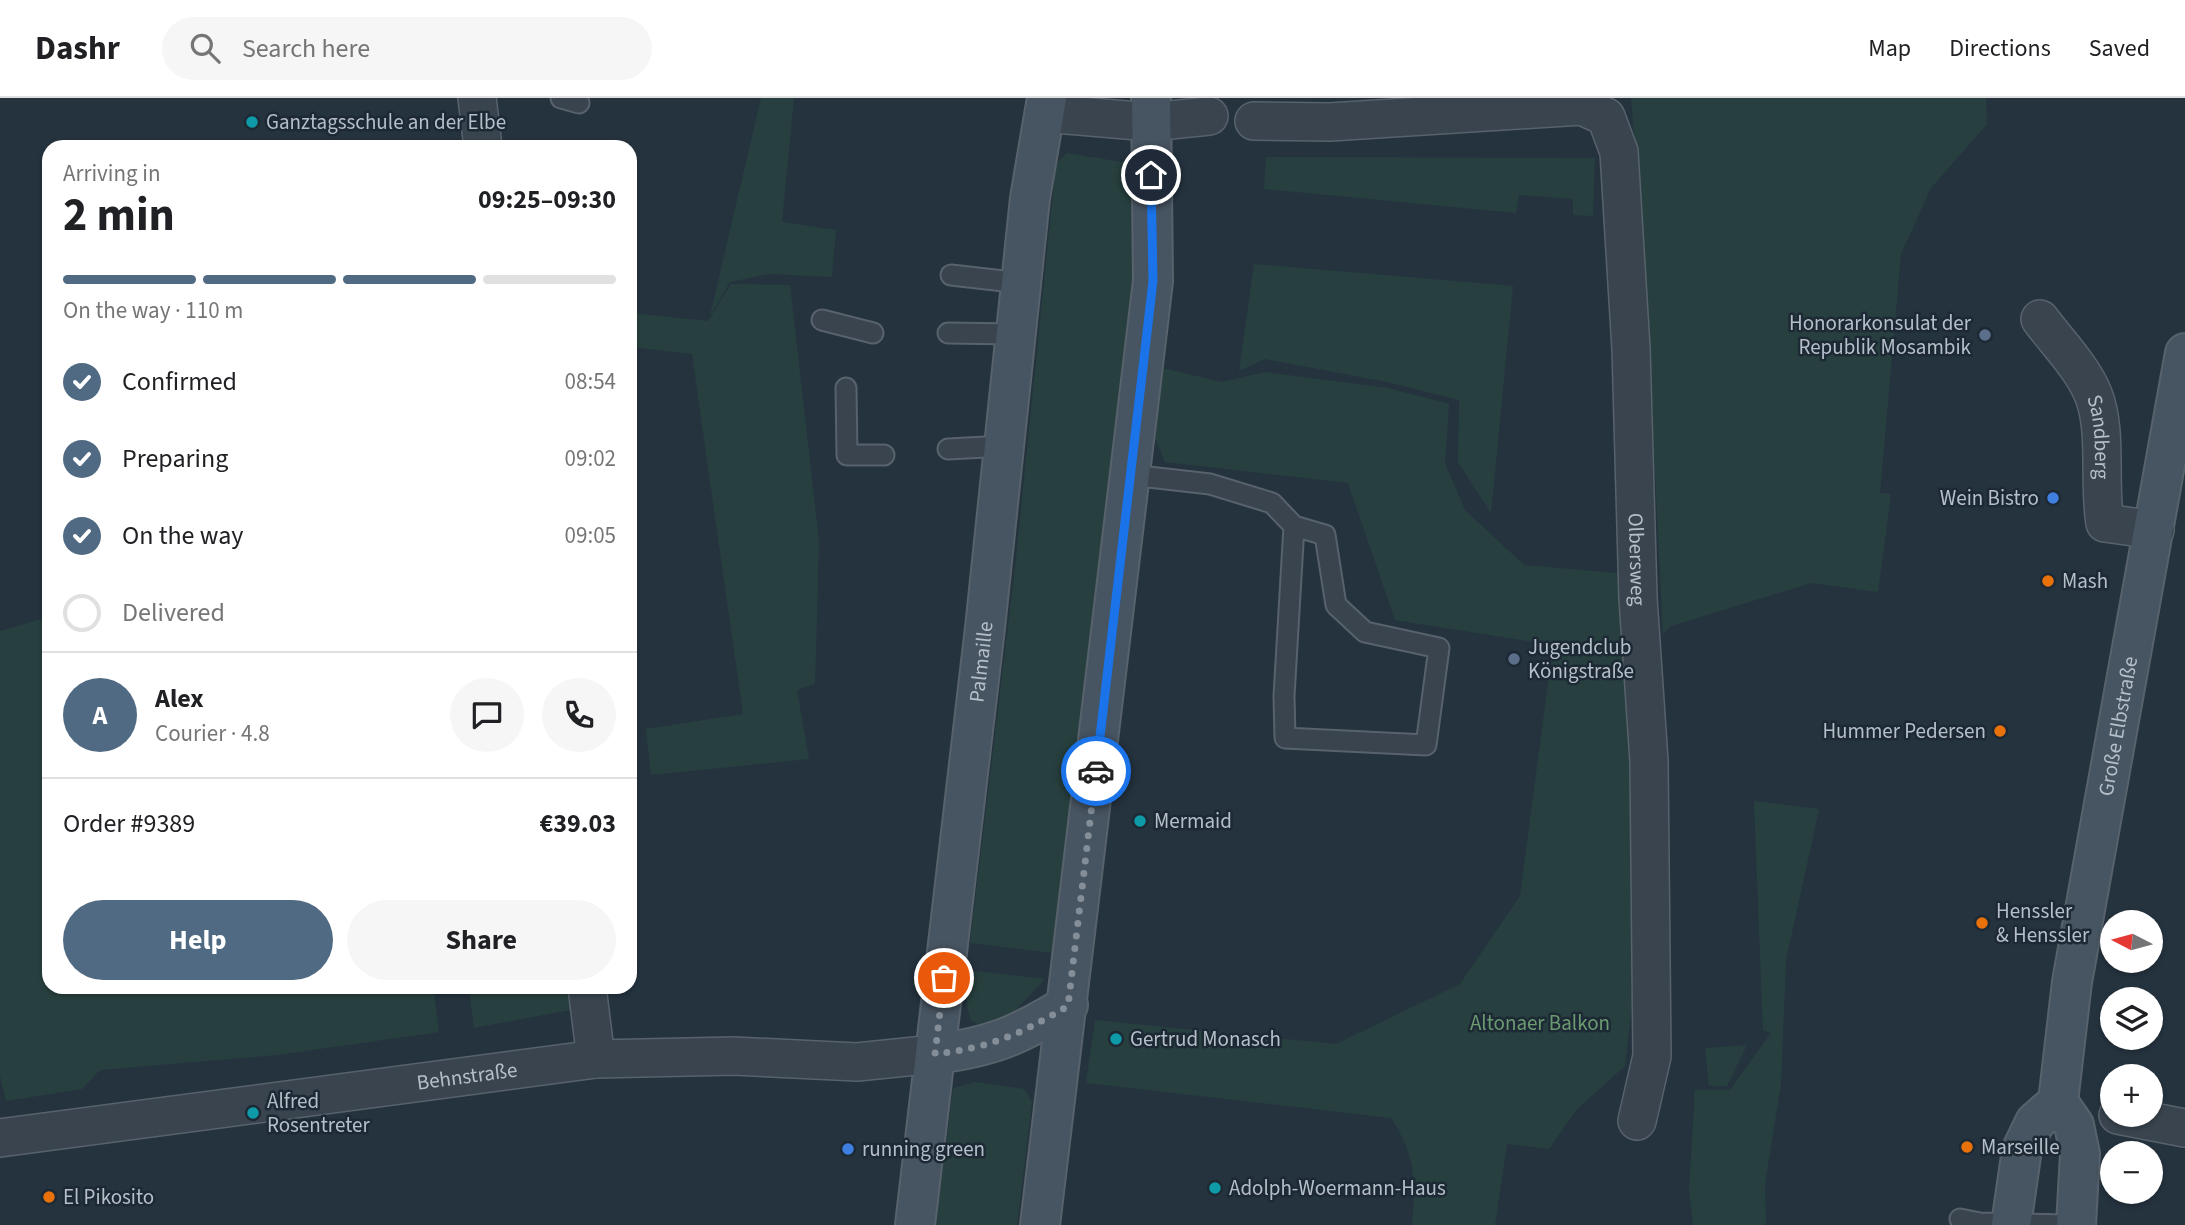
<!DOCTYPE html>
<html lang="en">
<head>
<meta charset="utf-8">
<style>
  :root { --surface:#fff; --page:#f6f6f6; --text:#202124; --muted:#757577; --line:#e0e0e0; --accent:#516a83 }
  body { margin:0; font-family:"Source Sans 3",sans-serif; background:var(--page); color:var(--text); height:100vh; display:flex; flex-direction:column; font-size:26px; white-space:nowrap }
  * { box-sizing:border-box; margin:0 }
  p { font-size:23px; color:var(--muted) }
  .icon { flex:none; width:38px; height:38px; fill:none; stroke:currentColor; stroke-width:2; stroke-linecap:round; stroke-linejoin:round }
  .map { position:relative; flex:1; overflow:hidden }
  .panel { position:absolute; left:42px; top:42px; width:595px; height:854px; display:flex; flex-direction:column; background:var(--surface); border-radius:21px; box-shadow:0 2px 5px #0004 }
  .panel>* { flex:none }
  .needle { width:46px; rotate:276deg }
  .fabs { position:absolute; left:2100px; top:812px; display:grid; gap:14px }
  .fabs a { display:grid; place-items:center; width:63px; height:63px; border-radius:50%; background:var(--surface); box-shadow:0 2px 5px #0004; font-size:35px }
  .pin { position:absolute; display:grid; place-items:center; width:60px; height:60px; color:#fff; margin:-30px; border:4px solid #fff; border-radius:50%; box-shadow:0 2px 7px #0007 }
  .courier { position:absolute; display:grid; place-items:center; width:70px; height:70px; margin:-35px; border:5px solid #1a73e8; border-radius:50%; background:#fff; color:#222; box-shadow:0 2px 9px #0007 }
  .overview em { font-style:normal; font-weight:700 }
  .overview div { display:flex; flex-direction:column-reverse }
  .overview { display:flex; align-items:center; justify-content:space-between; height:119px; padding:0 21px }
  h1 { font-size:46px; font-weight:700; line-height:52px }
  .bar { display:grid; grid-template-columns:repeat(4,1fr); gap:10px 7px; align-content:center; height:84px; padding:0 21px }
  .bar i { height:9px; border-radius:5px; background:var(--line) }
  .bar .active { background:var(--accent) }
  .bar p { grid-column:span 4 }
  .line { display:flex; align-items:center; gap:18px; padding:0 21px; border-top:2px solid var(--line) }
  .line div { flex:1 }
  .round { display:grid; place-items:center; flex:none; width:74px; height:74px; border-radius:37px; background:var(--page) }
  ol { padding:0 21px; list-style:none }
  li { display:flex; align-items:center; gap:21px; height:77px }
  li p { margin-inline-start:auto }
  li .icon { padding:7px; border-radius:50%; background:var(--accent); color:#fff; stroke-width:4 }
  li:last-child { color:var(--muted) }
  li i { width:38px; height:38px; border:4px solid var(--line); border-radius:50% }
  .action { display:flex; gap:14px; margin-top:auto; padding:14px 21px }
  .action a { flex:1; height:80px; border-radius:42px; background:var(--accent); color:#fff; font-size:28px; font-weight:700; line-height:80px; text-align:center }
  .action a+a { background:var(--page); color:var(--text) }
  header { display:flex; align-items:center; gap:42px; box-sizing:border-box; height:98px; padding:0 35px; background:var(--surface); border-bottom:2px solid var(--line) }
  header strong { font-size:33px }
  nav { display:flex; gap:38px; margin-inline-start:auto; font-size:24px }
  .search { width:490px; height:63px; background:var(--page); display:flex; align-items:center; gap:18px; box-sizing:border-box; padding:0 24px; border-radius:38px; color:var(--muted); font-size:26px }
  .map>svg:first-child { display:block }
  .green { fill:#27403f }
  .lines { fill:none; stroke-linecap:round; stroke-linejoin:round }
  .lane-casing { stroke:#57626c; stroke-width:23 }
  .street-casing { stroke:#57626c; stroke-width:40 }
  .secondary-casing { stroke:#57626c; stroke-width:42 }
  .lane { stroke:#39444e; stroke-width:19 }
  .street { stroke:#39444e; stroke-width:37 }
  .secondary { stroke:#475461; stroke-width:38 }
  .done { stroke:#838e99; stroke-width:7; stroke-dasharray:0 12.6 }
  .route { stroke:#1a73e8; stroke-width:9 }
  .culture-dot { fill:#0f9aa8; stroke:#1d2934; stroke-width:2.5 }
  .service-dot { fill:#5c6f8a; stroke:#1d2934; stroke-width:2.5 }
  .shop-dot { fill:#3f7fe0; stroke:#1d2934; stroke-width:2.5 }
  .food-dot { fill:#e8710a; stroke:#1d2934; stroke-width:2.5 }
  .labels { text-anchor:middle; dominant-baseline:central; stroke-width:5; stroke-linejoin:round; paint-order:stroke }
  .poi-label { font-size:21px; fill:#b5bfc9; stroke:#1d2934; text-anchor:start }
  .street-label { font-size:21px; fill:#b5bfc9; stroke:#1d2934 }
  .park-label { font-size:21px; fill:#6c9a71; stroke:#1d2934 }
</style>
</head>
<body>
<header>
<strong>Dashr</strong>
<div class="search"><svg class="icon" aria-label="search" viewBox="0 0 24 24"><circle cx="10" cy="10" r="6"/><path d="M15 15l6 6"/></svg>Search here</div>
<nav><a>Map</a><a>Directions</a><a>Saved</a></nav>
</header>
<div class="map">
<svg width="2185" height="1127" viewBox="0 0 2185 1127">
  <rect width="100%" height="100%" fill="#25333f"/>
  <g class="green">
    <polygon points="761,0 794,0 782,124 836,132 832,179 769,176 730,184 710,218"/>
    <polygon points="1631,0 1986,0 1987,26 1931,90 1901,156 1880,395 1891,396 1878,494 1811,485 1671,528 1663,536 1643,134"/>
    <polygon points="1067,55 1128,65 1135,108 1133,187 1054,855 970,845 1015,470 1056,66"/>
    <polygon points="1266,59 1595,60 1593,118 1573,117 1573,101 1519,97 1516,115 1264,91"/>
    <polygon points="1254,166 1513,188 1491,415 1458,364 1459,302 1387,284 1265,261 1239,273"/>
    <polygon points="731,186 790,187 819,443 815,586 797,592 809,661 651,677 646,631 743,616 692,256 630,249 630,215 708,223"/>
    <path d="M1162 270 1222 284 1265 274 1388 290 1449 306 1445 365 1465 412 1524 467 1627 476 1639 846 1625 968 1576 1012 1549 1051 1507 1046 1495 1127H1412C1416 1082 1416 1058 1391 1020L1086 985 1095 922 1336 946 1460 886 1520 798 1553 547 1395 522 1348 385 1165 364 1155 340Z"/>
    <polygon points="49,519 49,889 433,889 439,934 277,957 100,972 82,991 6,1003 0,978 0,533"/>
    <polygon points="1754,703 1819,711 1786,862 1781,986 1765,1086 1766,1127 1693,1127 1689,1091 1695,992 1730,992 1771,935 1763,932"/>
    <polygon points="967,872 1045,881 1010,918 984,929 971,923 967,908"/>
    <polygon points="469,889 567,889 570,912 474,930"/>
    <polygon points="1747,947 1727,988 1709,988 1705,950"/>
    <polygon points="976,984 1024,991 1032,1004 1017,1127 936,1127 953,990"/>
  </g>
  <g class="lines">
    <g class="lane-casing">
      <g id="lane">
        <polyline points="561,0 579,5"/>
        <polyline points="951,177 1021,185"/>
        <polyline points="822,222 873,235"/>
        <polyline points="948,235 1016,236"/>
        <polyline points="846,290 847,357 884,357"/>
        <polyline points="948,351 1004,348"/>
        <polyline points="1131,377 1210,386 1272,405 1294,428 1284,598 1285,640 1426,647 1439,550 1365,534 1336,507 1325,437 1294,428"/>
        <polyline points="1960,1121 1980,1125 2069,1127"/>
      </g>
    </g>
    <g class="street-casing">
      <g id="street">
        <polyline points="477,0 483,49"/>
        <polyline points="1044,15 1150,24 1209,18"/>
        <path id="s1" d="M1254 23 1330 24 1582 8 1606 19 1619 54 1631 251 1638 500 1649 663 1652 958 1637 1023"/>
        <path id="s2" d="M2040 221C2057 244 2082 269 2093 296 2108 332 2098 385 2105 425L2155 432"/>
        <polyline points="587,889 596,961"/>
        <polyline points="2118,1017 2185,1030"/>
        <path id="s3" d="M0 1040 596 961 734 958 857 964 935 956"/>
      </g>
    </g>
    <g class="secondary-casing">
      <g id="secondary">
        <path d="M935 956C992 949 1019 937 1068 907"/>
        <polyline points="2058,1004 2074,1027 2080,1056 2076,1127"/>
        <path id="s4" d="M915 1127 985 530 1030 100 1047 0"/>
        <polyline points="1040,1127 1153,183 1151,0"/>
        <path id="s5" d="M2011 1127 2022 1051 2035 1024 2058 1004 2072 884 2185 255"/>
      </g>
    </g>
    <use href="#lane" class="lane"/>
    <use href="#street" class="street"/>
    <use href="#secondary" class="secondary"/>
  </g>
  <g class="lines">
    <path class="done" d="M944 880 935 956C992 949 1019 937 1068 908L1096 673"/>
    <polyline class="route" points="1096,673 1153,183 1151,77"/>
  </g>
  <g class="culture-dot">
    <circle cx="252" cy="24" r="7"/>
    <circle cx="1140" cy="723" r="7"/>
    <circle cx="1116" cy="941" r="7"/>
    <circle cx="253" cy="1015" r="7"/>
    <circle cx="1215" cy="1090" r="7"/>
  </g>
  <g class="service-dot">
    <circle cx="1985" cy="237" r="7"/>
    <circle cx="1514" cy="561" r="7"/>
  </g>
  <g class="shop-dot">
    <circle cx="2053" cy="400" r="7"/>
    <circle cx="848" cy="1051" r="7"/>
  </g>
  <g class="food-dot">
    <circle cx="2048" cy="483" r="7"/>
    <circle cx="2000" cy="633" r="7"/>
    <circle cx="1982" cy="825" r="7"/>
    <circle cx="1967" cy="1049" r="7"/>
    <circle cx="49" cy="1099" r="7"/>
  </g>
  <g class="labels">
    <g class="poi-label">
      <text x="266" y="24">Ganztagsschule an der Elbe</text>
      <text x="1971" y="225" text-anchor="end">Honorarkonsulat der<tspan x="1971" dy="24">Republik Mosambik</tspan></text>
      <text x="2039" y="400" text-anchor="end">Wein Bistro</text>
      <text x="2062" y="483">Mash</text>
      <text x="1528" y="549">Jugendclub<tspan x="1528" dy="24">Königstraße</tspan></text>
      <text x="1986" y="633" text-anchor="end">Hummer Pedersen</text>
      <text x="1154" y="723">Mermaid</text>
      <text x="1996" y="813">Henssler<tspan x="1996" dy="24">&amp; Henssler</tspan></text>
      <text x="1130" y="941">Gertrud Monasch</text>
      <text x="267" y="1003">Alfred<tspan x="267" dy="24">Rosentreter</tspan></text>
      <text x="1981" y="1049">Marseille</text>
      <text x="862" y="1051">running green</text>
      <text x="1229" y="1090">Adolph-Woermann-Haus</text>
      <text x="63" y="1099">El Pikosito</text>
    </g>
    <g class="street-label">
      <text stroke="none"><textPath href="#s2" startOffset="136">Sandberg</textPath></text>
      <text stroke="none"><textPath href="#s1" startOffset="800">Olbersweg</textPath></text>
      <text stroke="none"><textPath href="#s4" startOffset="567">Palmaille</textPath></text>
      <text stroke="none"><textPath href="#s5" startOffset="518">Große Elbstraße</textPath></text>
      <text stroke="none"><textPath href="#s3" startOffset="471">Behnstraße</textPath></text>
    </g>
    <g class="park-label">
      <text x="1540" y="925">Altonaer Balkon</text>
    </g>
  </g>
</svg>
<div class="fabs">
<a><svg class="needle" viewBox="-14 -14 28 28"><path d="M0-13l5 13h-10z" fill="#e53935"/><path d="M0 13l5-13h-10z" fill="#757577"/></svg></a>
<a><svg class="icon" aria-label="layers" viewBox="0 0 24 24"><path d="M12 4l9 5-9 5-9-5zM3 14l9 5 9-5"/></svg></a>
<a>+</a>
<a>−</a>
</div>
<div class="pin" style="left:944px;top:880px;background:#ea580c"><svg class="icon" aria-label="bag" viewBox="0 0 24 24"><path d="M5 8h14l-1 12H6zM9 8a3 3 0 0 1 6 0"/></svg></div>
<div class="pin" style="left:1151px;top:77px;background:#1f2937"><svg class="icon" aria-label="home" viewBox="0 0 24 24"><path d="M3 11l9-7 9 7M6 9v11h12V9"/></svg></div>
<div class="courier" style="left:1096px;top:673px"><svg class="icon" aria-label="car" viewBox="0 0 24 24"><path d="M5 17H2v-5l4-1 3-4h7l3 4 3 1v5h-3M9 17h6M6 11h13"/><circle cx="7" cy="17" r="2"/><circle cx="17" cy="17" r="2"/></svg></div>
<section class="panel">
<div class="overview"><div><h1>2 min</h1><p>Arriving in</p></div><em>09:25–09:30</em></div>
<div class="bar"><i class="active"></i><i class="active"></i><i class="active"></i><i></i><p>On the way · 110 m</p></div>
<ol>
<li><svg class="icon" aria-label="check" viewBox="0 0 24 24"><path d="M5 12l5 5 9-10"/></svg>Confirmed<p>08:54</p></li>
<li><svg class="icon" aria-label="check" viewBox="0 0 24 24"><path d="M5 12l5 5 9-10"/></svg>Preparing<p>09:02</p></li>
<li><svg class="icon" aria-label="check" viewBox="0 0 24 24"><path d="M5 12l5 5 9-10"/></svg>On the way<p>09:05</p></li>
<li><i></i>Delivered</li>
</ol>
<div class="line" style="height:126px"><b class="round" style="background:var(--accent);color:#fff">A</b><div><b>Alex</b><p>Courier · 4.8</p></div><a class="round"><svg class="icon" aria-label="chat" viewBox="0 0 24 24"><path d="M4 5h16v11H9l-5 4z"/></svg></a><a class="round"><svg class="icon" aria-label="phone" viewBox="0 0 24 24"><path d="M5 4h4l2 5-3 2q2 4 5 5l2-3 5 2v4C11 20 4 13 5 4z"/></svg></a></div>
<div class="line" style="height:91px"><div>Order #9389</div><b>€39.03</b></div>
<div class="action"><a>Help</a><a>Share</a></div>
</section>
</div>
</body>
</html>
